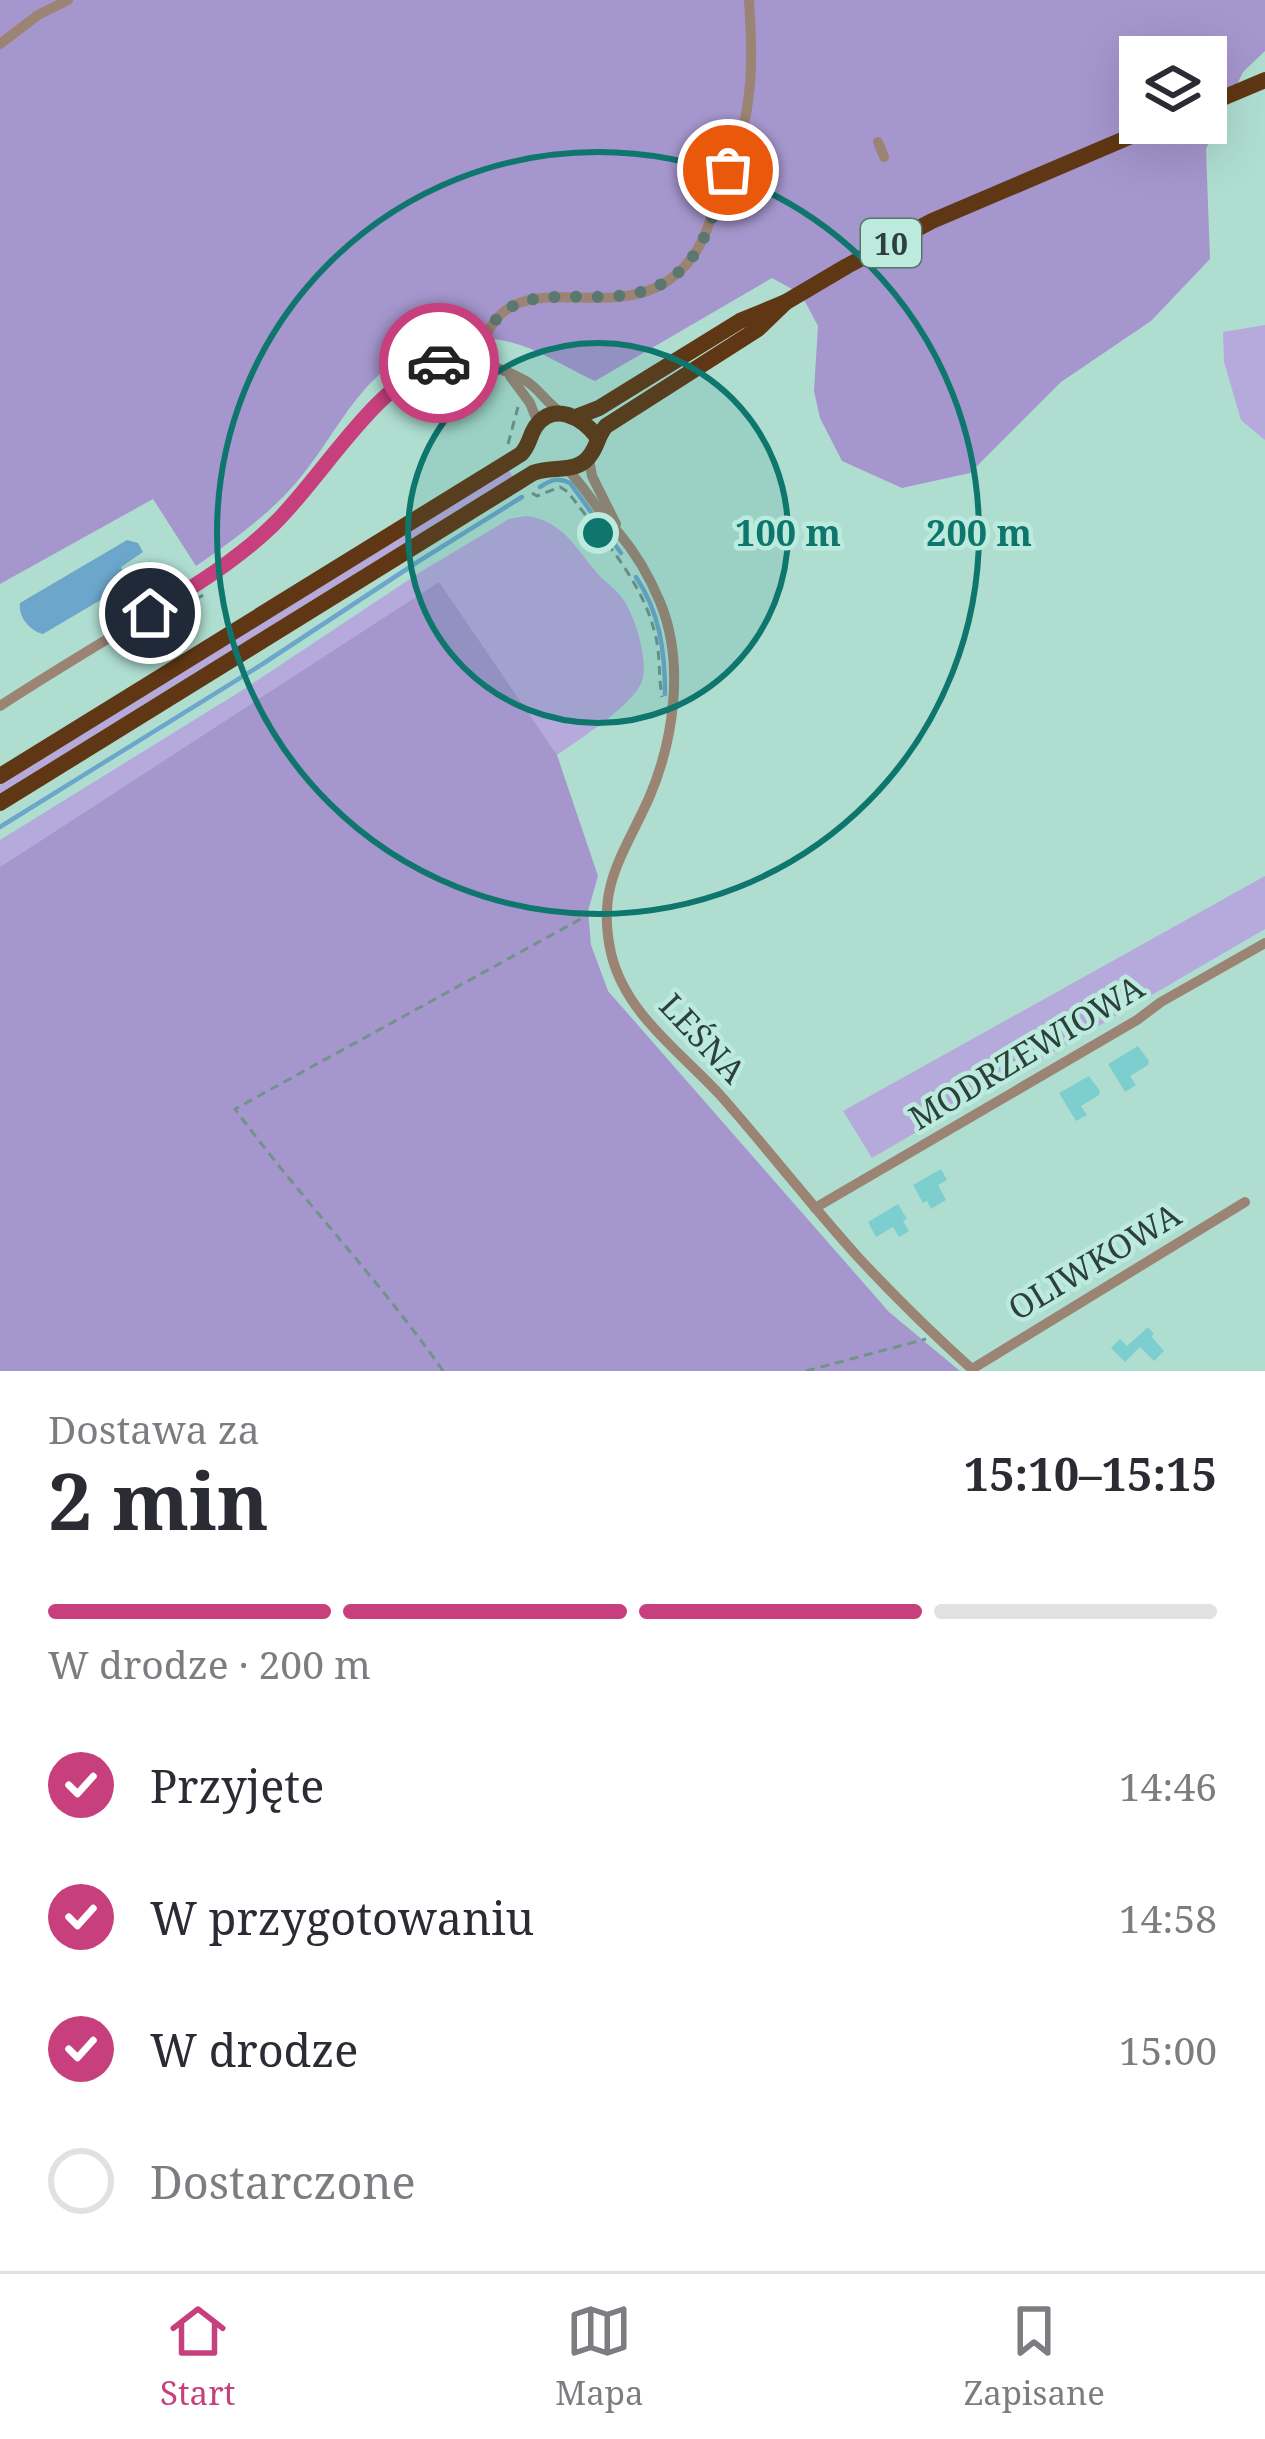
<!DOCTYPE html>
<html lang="pl">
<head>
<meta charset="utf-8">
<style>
  :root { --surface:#fff; --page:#f2f2f3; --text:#2b2b33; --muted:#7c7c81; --line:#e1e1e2; --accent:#c7407d }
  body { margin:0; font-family:"Noto Serif",serif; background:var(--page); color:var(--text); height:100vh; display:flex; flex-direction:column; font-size:45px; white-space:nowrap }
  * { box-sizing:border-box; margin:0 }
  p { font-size:39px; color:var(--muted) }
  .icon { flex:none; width:66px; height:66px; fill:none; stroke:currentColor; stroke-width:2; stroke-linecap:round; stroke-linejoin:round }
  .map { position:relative; height:1371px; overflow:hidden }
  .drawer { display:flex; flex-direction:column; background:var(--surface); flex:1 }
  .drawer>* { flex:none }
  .fabs { position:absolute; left:1119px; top:36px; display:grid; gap:24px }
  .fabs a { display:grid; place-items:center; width:108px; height:108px; border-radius:0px; background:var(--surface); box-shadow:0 12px 48px #0002; font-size:60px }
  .pin { position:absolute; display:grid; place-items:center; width:102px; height:102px; color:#fff; margin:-51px; border:6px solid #fff; border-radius:50%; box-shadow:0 3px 12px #0007 }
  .courier { position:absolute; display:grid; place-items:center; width:120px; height:120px; margin:-60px; border:9px solid #c7407d; border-radius:50%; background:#fff; color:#222; box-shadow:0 3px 15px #0007 }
  .headline em { font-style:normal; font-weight:700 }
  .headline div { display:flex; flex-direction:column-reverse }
  .headline { display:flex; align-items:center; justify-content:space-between; height:204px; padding:0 48px }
  h1 { font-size:78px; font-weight:700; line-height:90px }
  .bar { display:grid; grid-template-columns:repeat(4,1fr); gap:18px 12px; align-content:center; height:144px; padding:0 48px }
  .bar i { height:15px; border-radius:9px; background:var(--line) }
  .bar .selected { background:var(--accent) }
  .bar p { grid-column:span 4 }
  ol { padding:0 48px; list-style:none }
  li { display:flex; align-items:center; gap:36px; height:132px }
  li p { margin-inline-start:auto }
  li .icon { padding:12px; border-radius:50%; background:var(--accent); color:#fff; stroke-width:4 }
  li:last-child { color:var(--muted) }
  li i { width:66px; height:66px; border:6px solid var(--line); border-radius:50% }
  .dock { display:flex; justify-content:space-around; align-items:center; height:168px; border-top:3px solid var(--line); background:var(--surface); font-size:33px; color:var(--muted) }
  .dock a { display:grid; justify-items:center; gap:6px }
  .dock .selected { color:var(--accent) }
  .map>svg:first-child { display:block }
  .green { fill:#b6a9db }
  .forest { fill:#a596cd; fill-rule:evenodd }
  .water { fill:#6ca7cb }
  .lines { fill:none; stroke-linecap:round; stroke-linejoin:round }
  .stream { stroke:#6ca7cb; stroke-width:4.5 }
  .building { fill:#7ccecf }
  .path { stroke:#71938a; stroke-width:3; stroke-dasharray:9 6; stroke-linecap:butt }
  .minor { stroke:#9b8474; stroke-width:10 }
  .trunk { stroke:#603714; stroke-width:16 }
  .done { stroke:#5a7770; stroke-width:12; stroke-dasharray:0 21.6 }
  .route { stroke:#c7407d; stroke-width:15 }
  .ring { fill:none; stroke:#0f766e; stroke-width:6 }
  .labels { text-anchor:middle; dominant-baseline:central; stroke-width:9; stroke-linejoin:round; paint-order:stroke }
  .shield { fill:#bcebde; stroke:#58736c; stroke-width:3 }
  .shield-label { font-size:30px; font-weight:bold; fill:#2d403b }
  .street-label { font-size:33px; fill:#2d403b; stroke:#bcebde }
  .centre { fill:#0f766e; stroke:#bcebde; stroke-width:6 }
  .ring-label { font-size:36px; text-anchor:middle; font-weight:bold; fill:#0f766e; stroke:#bcebde; stroke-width:9; stroke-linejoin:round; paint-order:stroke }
</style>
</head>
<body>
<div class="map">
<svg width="1265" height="1371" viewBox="0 0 1265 1371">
  <rect width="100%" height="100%" fill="#afded1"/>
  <g class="green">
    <polygon points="1265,325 1265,440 1241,420 1224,362 1223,332"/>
    <polygon points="508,470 513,476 0,794 0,784"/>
    <path d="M525 516C561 519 576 548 597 573 605 582 616 589 623 599 635 616 649 661 642 681 634 705 578 740 557 755L438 583 0 867V840L241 691 422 571 509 519Z"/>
    <polygon points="1265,876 1265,929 872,1158 843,1111"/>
  </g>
  <g class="forest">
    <path d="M0 0H1265V51L1243 72 1206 149 1210 259 1151 321 1061 382 970 473 902 488 842 461 820 418 814 391 818 326 801 294 772 278 595 381C568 369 539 349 510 342 489 337 466 336 446 341 357 359 341 439 283 497 257 523 226 545 196 566L153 499 0 584ZM1140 57H1206V123H1140Z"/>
    <polygon points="439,582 557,755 598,876 588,911 591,945 608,991 889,1312 960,1371 0,1371 0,867"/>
  </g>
  <path class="water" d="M127 540 138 543 143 552 121 567 123 573 150 561 148 572 43 634C30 631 18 617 20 603Z"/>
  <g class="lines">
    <g class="stream">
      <path d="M540 487C551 480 557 477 570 483L621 553"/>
      <path d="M636 577C660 613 665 651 665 694"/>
      <polyline points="0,827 261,665 419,561 522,497"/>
    </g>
  </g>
  <g class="building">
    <polygon points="1138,1046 1149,1061 1148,1065 1130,1076 1136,1085 1125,1092 1108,1064"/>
    <polygon points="1089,1076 1100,1091 1099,1095 1081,1106 1087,1115 1076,1121 1059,1093"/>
    <polygon points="941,1169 947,1180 938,1185 946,1200 931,1209 927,1201 923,1203 913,1185"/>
    <polygon points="898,1204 907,1219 903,1221 909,1231 899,1237 893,1227 876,1237 868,1222"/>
    <polygon points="1148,1327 1154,1334 1151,1336 1164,1351 1154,1361 1140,1347 1125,1362 1111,1348 1120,1339 1127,1346"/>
  </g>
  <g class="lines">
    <g class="path">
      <polyline points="508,444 518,407"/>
      <path d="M532 493 537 496 560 487 568 492C599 534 641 579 654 630 661 652 658 675 662 697"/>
      <polyline points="161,622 203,595"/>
      <path d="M443 1371C379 1279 301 1199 235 1109L597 910"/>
      <polyline points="806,1371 926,1339"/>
    </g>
    <g class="minor">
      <polyline points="0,44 38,15 68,0"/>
      <polyline points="878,142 884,157"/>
      <path d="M478 363C497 256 592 321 659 286 672 279 685 268 693 256 707 236 713 211 721 188 731 160 745 131 748 101 753 68 751 33 749 0"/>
      <polyline points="510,376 530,403 538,423"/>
      <polyline points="589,459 592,476 616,524"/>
      <path d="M566 468C580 482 589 496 600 511 605 519 612 525 618 532 635 552 650 578 660 602 685 662 674 740 649 798 623 856 596 886 611 953 625 1014 681 1052 721 1096 767 1148 810 1204 857 1256 894 1296 934 1335 974 1371"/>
      <path d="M0 706C49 674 99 644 149 614 193 587 239 559 276 523 317 481 382 376 437 364 467 357 500 366 526 381 538 388 547 403 560 412"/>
      <polyline points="815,1208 1137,1020 1161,1002 1265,943"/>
      <polyline points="972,1369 1245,1202"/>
    </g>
    <g class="trunk">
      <polyline points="1206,105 1265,80"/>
      <polyline points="576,417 599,408 740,321 786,302 847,266 932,221 1162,123"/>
      <path d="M0 776 521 454C530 445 529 436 536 426 554 401 583 418 597 437"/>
      <path d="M0 803 533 473C553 465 578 475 591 454 598 444 598 435 606 426L758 329 786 302"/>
    </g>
  </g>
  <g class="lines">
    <path class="done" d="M439 363H478C500 243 618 339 686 265 710 239 716 201 728 170"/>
    <path class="route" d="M150 613C193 587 237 560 273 525 322 478 376 381 439 363"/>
  </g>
  <circle cx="598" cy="533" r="190" fill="#0f766e" fill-opacity=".12"/>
  <g class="ring">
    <circle cx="598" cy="533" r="190"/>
    <circle cx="598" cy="533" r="381"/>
  </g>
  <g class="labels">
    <rect class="shield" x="861" y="219" width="60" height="48" rx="9"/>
    <g class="shield-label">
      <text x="891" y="243">10</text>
    </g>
    <g class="street-label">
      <text transform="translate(703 1038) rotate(47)">LEŚNA</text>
      <text transform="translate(1026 1052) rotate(-31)">MODRZEWIOWA</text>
      <text transform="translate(1094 1261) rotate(-31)">OLIWKOWA</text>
    </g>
  </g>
  <circle cx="598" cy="533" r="18" class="centre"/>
  <g class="ring-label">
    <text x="788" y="546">100 m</text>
    <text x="979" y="546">200 m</text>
  </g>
</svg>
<div class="fabs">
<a><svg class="icon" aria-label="layers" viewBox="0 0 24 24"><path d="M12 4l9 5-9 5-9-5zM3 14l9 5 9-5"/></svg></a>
</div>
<div class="pin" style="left:728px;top:170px;background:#ea580c"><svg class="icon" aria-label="bag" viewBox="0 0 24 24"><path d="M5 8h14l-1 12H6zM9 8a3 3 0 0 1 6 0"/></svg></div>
<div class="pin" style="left:150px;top:613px;background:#1f2937"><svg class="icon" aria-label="home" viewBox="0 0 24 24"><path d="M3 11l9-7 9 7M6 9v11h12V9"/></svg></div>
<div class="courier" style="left:439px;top:363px"><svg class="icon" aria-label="car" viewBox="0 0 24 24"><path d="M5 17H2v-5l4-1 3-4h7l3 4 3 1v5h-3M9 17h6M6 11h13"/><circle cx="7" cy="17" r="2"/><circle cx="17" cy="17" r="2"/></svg></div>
</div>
<section class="drawer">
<div class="headline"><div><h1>2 min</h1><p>Dostawa za</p></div><em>15:10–15:15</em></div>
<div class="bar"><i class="selected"></i><i class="selected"></i><i class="selected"></i><i></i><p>W drodze · 200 m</p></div>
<ol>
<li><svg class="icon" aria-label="check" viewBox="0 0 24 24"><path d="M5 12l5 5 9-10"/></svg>Przyjęte<p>14:46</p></li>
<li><svg class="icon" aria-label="check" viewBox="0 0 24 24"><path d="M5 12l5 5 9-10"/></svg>W przygotowaniu<p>14:58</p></li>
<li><svg class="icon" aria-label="check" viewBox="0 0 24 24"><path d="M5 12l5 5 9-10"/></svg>W drodze<p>15:00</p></li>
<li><i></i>Dostarczone</li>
</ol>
</section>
<nav class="dock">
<a class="selected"><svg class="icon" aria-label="home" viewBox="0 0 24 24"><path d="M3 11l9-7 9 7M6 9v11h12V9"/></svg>Start</a>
<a><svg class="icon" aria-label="map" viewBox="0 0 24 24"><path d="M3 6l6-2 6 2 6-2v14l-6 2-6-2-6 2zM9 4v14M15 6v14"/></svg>Mapa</a>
<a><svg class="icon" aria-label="saved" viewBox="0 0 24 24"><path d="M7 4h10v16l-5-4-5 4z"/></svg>Zapisane</a>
</nav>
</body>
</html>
